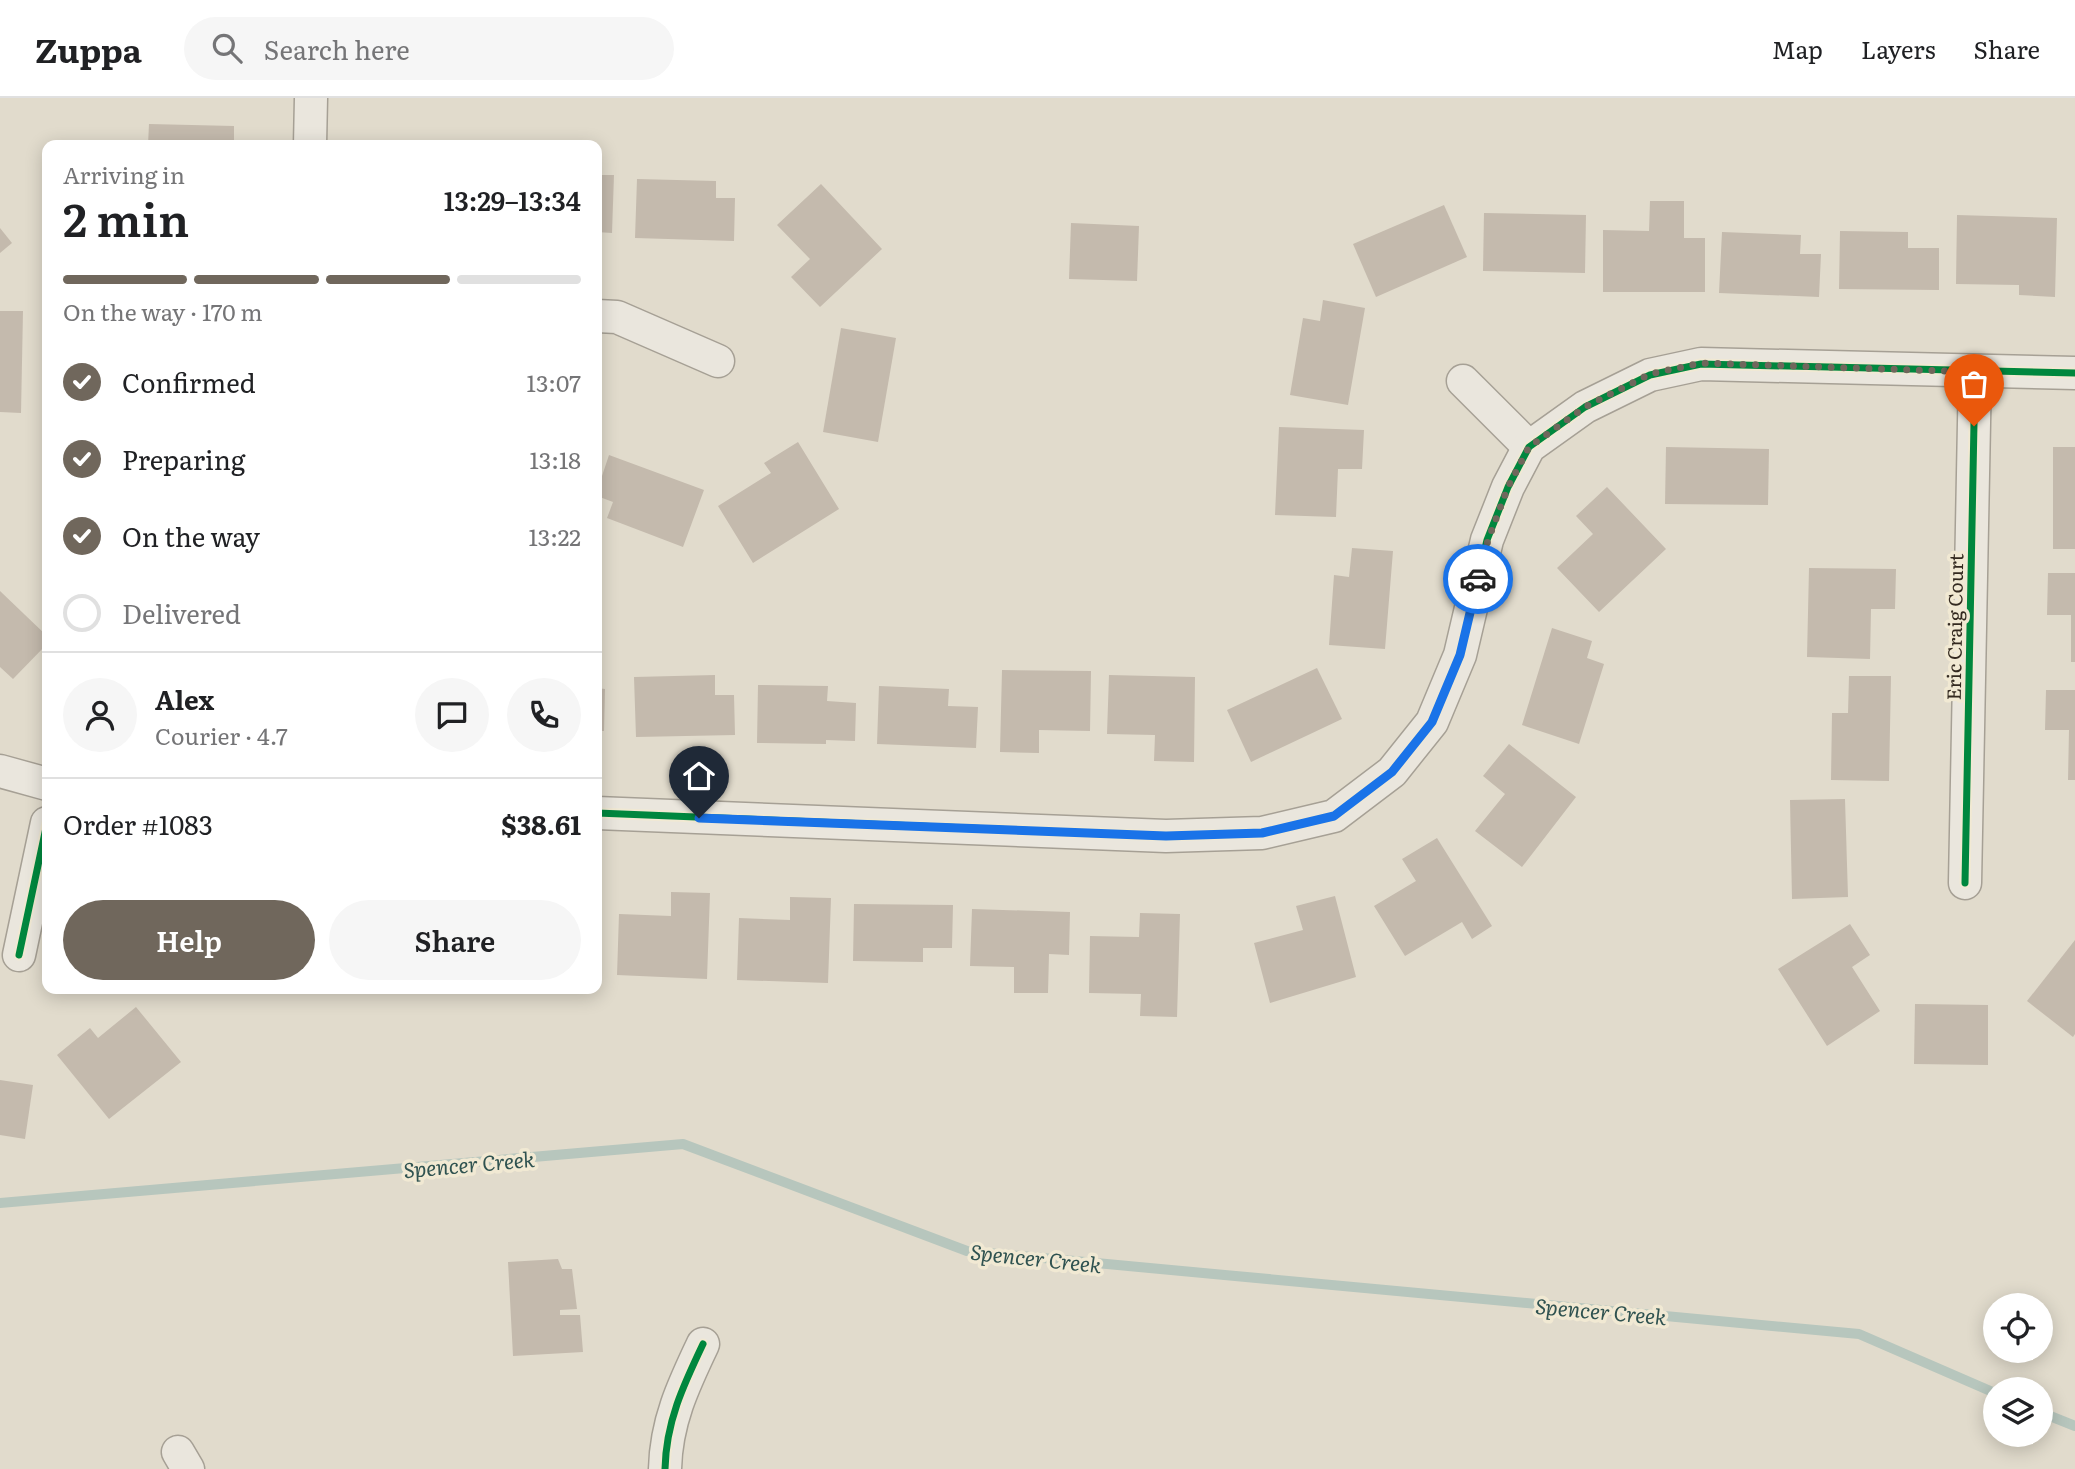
<!DOCTYPE html>
<html lang="en">
<head>
<meta charset="utf-8">
<style>
  :root { --surface:#fff; --page:#f6f6f6; --text:#202124; --muted:#757577; --line:#e0e0e0; --accent:#70675c }
  body { margin:0; font-family:Literata,serif; background:var(--page); color:var(--text); height:100vh; display:flex; flex-direction:column; font-size:26px; white-space:nowrap }
  * { box-sizing:border-box; margin:0 }
  p { font-size:23px; color:var(--muted) }
  .icon { flex:none; width:38px; height:38px; fill:none; stroke:currentColor; stroke-width:2; stroke-linecap:round; stroke-linejoin:round }
  .map { position:relative; flex:1; overflow:hidden }
  .side { position:absolute; left:42px; top:42px; width:560px; height:854px; display:flex; flex-direction:column; background:var(--surface); border-radius:14px; box-shadow:0 4px 18px #0003 }
  .side>* { flex:none }
  .controls { position:absolute; left:1983px; top:1195px; display:grid; gap:14px }
  .controls a { display:grid; place-items:center; width:70px; height:70px; border-radius:50%; background:var(--surface); box-shadow:0 4px 18px #0003; font-size:35px }
  .pin { position:absolute; display:grid; place-items:center; width:60px; height:60px; color:#fff; margin:-72px -30px; border-radius:50% 50% 50% 0; rotate:-45deg; box-shadow:0 0 7px #0007 }
  .pin .icon { rotate:45deg }
  .courier { position:absolute; display:grid; place-items:center; width:70px; height:70px; margin:-35px; border:5px solid #1a73e8; border-radius:50%; background:#fff; color:#222; box-shadow:0 2px 9px #0007 }
  .overview em { font-style:normal; font-weight:600 }
  .overview div { display:flex; flex-direction:column-reverse }
  .overview { display:flex; align-items:center; justify-content:space-between; height:119px; padding:0 21px }
  h1 { font-size:46px; font-weight:600; line-height:52px }
  .bar { display:grid; grid-template-columns:repeat(4,1fr); gap:10px 7px; align-content:center; height:84px; padding:0 21px }
  .bar i { height:9px; border-radius:5px; background:var(--line) }
  .bar .active { background:var(--accent) }
  .bar p { grid-column:span 4 }
  .line { display:flex; align-items:center; gap:18px; padding:0 21px; border-top:2px solid var(--line) }
  .line div { flex:1 }
  .round { display:grid; place-items:center; flex:none; width:74px; height:74px; border-radius:37px; background:var(--page) }
  ol { padding:0 21px; list-style:none }
  li { display:flex; align-items:center; gap:21px; height:77px }
  li p { margin-inline-start:auto }
  li .icon { padding:7px; border-radius:50%; background:var(--accent); color:#fff; stroke-width:4 }
  li:last-child { color:var(--muted) }
  li i { width:38px; height:38px; border:4px solid var(--line); border-radius:50% }
  .primary-button { display:flex; gap:14px; margin-top:auto; padding:14px 21px }
  .primary-button a { flex:1; height:80px; border-radius:42px; background:var(--accent); color:#fff; font-size:28px; font-weight:600; line-height:80px; text-align:center }
  .primary-button a+a { background:var(--page); color:var(--text) }
  header { display:flex; align-items:center; gap:42px; box-sizing:border-box; height:98px; padding:0 35px; background:var(--surface); border-bottom:2px solid var(--line) }
  header strong { font-size:33px }
  nav { display:flex; gap:38px; margin-inline-start:auto; font-size:24px }
  .search { width:490px; height:63px; background:var(--page); display:flex; align-items:center; gap:18px; box-sizing:border-box; padding:0 24px; border-radius:38px; color:var(--muted); font-size:26px }
  .map>svg:first-child { display:block }
  .lines { fill:none; stroke-linecap:round; stroke-linejoin:round }
  .stream { stroke:#b7c6bd; stroke-width:10 }
  .building { fill:#c4baad }
  .street-casing { stroke:#a6a095; stroke-width:35 }
  .street { stroke:#eae6dd; stroke-width:32 }
  .cycleway-casing { stroke:#f1e9d3; stroke-width:11 }
  .cycleway { stroke:#00873e; stroke-width:7 }
  .done { stroke:#70675c; stroke-width:7; stroke-dasharray:0 12.6 }
  .route { stroke:#1a73e8; stroke-width:9 }
  .labels { text-anchor:middle; dominant-baseline:central; stroke-width:7; stroke-linejoin:round; paint-order:stroke }
  .street-label { font-size:19px; fill:#33291f; stroke:#f1e9d3 }
  .water-label { font-size:21px; font-style:italic; fill:#2f5250; stroke:#f1e9d3 }
</style>
</head>
<body>
<header>
<strong>Zuppa</strong>
<div class="search"><svg class="icon" aria-label="search" viewBox="0 0 24 24"><circle cx="10" cy="10" r="6"/><path d="M15 15l6 6"/></svg>Search here</div>
<nav><a>Map</a><a>Layers</a><a>Share</a></nav>
</header>
<div class="map">
<svg width="2075" height="1371" viewBox="0 0 2075 1371">
  <rect width="100%" height="100%" fill="#e1dbcc"/>
  <g class="lines">
    <g class="stream">
      <polyline points="0,1105 683,1046 967,1153 1859,1236 1995,1295"/>
      <polyline points="2040,1314 2075,1328"/>
    </g>
  </g>
  <g class="building">
    <polygon points="149,26 234,28 234,47 148,47"/>
    <polygon points="597,77 614,77 612,135 597,134"/>
    <polygon points="637,81 716,83 716,100 735,100 734,143 635,140"/>
    <polygon points="821,86 882,151 820,209 791,179 810,161 777,127"/>
    <polygon points="1650,103 1684,103 1684,140 1705,140 1705,194 1603,194 1603,132 1649,133"/>
    <polygon points="1444,107 1467,159 1376,199 1353,146"/>
    <polygon points="1484,115 1586,117 1585,175 1483,173"/>
    <polygon points="1957,117 2057,120 2055,199 2019,197 2019,187 1956,186"/>
    <polygon points="1071,125 1139,128 1137,183 1069,181"/>
    <polygon points="0,130 12,145 0,155"/>
    <polygon points="1840,133 1908,134 1908,150 1939,150 1939,192 1839,191"/>
    <polygon points="1722,134 1801,137 1800,156 1821,156 1819,199 1719,195"/>
    <polygon points="1323,202 1365,210 1348,307 1290,297 1303,220 1320,223"/>
    <polygon points="0,213 23,213 21,315 0,314"/>
    <polygon points="841,230 896,240 878,344 823,334"/>
    <polygon points="597,295 602,295 601,336 597,335"/>
    <polygon points="1279,329 1364,332 1362,371 1338,371 1336,419 1275,417"/>
    <polygon points="798,344 839,411 753,465 718,408 771,375 764,365"/>
    <polygon points="1666,349 1769,351 1768,407 1665,406"/>
    <rect x="2053" y="349" width="22" height="102"/>
    <polygon points="609,357 704,392 683,449 607,420 613,404 597,398 597,393"/>
    <polygon points="1607,389 1666,451 1599,514 1557,470 1593,436 1576,418"/>
    <polygon points="1352,450 1393,453 1385,551 1329,547 1334,477 1349,479"/>
    <polygon points="1809,470 1896,471 1895,511 1871,511 1870,561 1807,559"/>
    <polygon points="2048,475 2075,475 2075,564 2071,564 2071,517 2047,517"/>
    <polygon points="0,493 47,538 47,546 13,581 0,569"/>
    <polygon points="1552,530 1592,543 1587,560 1604,566 1579,646 1522,627"/>
    <polygon points="1317,570 1342,621 1251,664 1227,612"/>
    <polygon points="1002,572 1091,573 1090,633 1039,632 1039,655 1000,654"/>
    <polygon points="715,577 715,597 734,597 735,637 636,639 634,579"/>
    <polygon points="1109,577 1195,579 1194,664 1154,663 1155,637 1107,636"/>
    <polygon points="1849,578 1891,578 1889,683 1831,682 1832,615 1848,615"/>
    <polygon points="758,587 828,588 827,603 856,605 855,643 826,642 826,646 757,645"/>
    <polygon points="879,588 949,591 948,608 978,609 976,650 877,646"/>
    <polygon points="597,590 605,591 604,633 597,633"/>
    <polygon points="2046,592 2075,592 2075,682 2068,682 2069,632 2045,632"/>
    <polygon points="1509,646 1576,699 1522,769 1475,733 1505,696 1483,678"/>
    <polygon points="1845,701 1848,799 1792,801 1790,702"/>
    <polygon points="1437,740 1492,828 1472,841 1462,824 1405,858 1374,808 1416,783 1402,761"/>
    <polygon points="597,791 601,791 599,846 597,846"/>
    <polygon points="671,794 710,795 707,881 617,877 619,816 671,818"/>
    <polygon points="1335,798 1356,879 1270,905 1254,845 1303,832 1296,808"/>
    <polygon points="790,799 831,800 828,885 737,882 739,820 790,822"/>
    <polygon points="854,806 953,807 952,850 923,850 923,864 853,863"/>
    <polygon points="972,811 1070,814 1069,857 1049,856 1048,895 1014,895 1014,869 970,868"/>
    <polygon points="1140,815 1180,816 1177,919 1140,918 1141,896 1089,895 1090,838 1139,839"/>
    <polygon points="1850,826 1870,857 1852,869 1880,913 1827,948 1778,871"/>
    <polygon points="2075,842 2075,936 2073,939 2027,903"/>
    <polygon points="1915,906 1988,907 1988,967 1914,966"/>
    <polygon points="136,909 181,964 109,1021 57,957 90,930 98,940"/>
    <polygon points="0,982 33,987 25,1041 0,1037"/>
    <polygon points="558,1161 562,1171 572,1171 577,1211 560,1212 560,1217 580,1217 583,1254 513,1258 508,1164"/>
  </g>
  <g class="lines">
    <g class="street-casing">
      <g id="street">
        <polyline points="310,47 311,0"/>
        <polyline points="597,218 617,219 718,263"/>
        <polyline points="1463,283 1529,349"/>
        <polyline points="0,673 47,686"/>
        <polyline points="597,715 1166,738 1262,735 1334,718 1392,674 1432,624 1460,557 1487,442 1508,389 1529,349 1585,309 1650,277 1701,266 2075,275"/>
        <polyline points="1965,785 1975,274"/>
        <polyline points="19,857 47,725"/>
        <polyline points="178,1354 188,1371"/>
        <path d="M665 1371C666 1324 683 1288 703 1246"/>
      </g>
    </g>
    <use href="#street" class="street"/>
    <g class="cycleway-casing">
      <g id="cycleway">
        <polyline points="597,715 1166,738 1262,735 1334,718 1392,674 1432,624 1460,557 1487,442 1508,389 1529,349 1585,309 1650,277 1701,266 2075,275"/>
        <polyline points="1965,785 1975,274"/>
        <polyline points="19,857 47,725"/>
        <path d="M665 1371C666 1324 683 1288 703 1246"/>
      </g>
    </g>
    <use href="#cycleway" class="cycleway"/>
  </g>
  <g class="lines">
    <polyline class="done" points="1478,481 1488,442 1508,389 1529,349 1585,309 1650,276 1701,265 1975,274 1974,328"/>
    <polyline class="route" points="699,720 1166,738 1262,735 1334,718 1392,674 1432,624 1460,557 1478,481"/>
  </g>
  <g class="labels">
    <g class="street-label">
      <text transform="translate(1954 529) rotate(-89)">Eric Craig Court</text>
    </g>
    <g class="water-label">
      <text transform="translate(469 1065) rotate(-5)">Spencer Creek</text>
      <text transform="translate(1036 1159) rotate(6)">Spencer Creek</text>
      <text transform="translate(1601 1212) rotate(5)">Spencer Creek</text>
    </g>
  </g>
</svg>
<div class="controls">
<a><svg class="icon" aria-label="locate" viewBox="0 0 24 24"><circle cx="12" cy="12" r="6"/><path d="M12 2v4M12 18v4M2 12h4M18 12h4"/></svg></a>
<a><svg class="icon" aria-label="layers" viewBox="0 0 24 24"><path d="M12 4l9 5-9 5-9-5zM3 14l9 5 9-5"/></svg></a>
</div>
<div class="pin" style="left:1974px;top:328px;background:#ea580c"><svg class="icon" aria-label="bag" viewBox="0 0 24 24"><path d="M5 8h14l-1 12H6zM9 8a3 3 0 0 1 6 0"/></svg></div>
<div class="pin" style="left:699px;top:720px;background:#1f2937"><svg class="icon" aria-label="home" viewBox="0 0 24 24"><path d="M3 11l9-7 9 7M6 9v11h12V9"/></svg></div>
<div class="courier" style="left:1478px;top:481px"><svg class="icon" aria-label="car" viewBox="0 0 24 24"><path d="M5 17H2v-5l4-1 3-4h7l3 4 3 1v5h-3M9 17h6M6 11h13"/><circle cx="7" cy="17" r="2"/><circle cx="17" cy="17" r="2"/></svg></div>
<section class="side">
<div class="overview"><div><h1>2 min</h1><p>Arriving in</p></div><em>13:29–13:34</em></div>
<div class="bar"><i class="active"></i><i class="active"></i><i class="active"></i><i></i><p>On the way · 170 m</p></div>
<ol>
<li><svg class="icon" aria-label="check" viewBox="0 0 24 24"><path d="M5 12l5 5 9-10"/></svg>Confirmed<p>13:07</p></li>
<li><svg class="icon" aria-label="check" viewBox="0 0 24 24"><path d="M5 12l5 5 9-10"/></svg>Preparing<p>13:18</p></li>
<li><svg class="icon" aria-label="check" viewBox="0 0 24 24"><path d="M5 12l5 5 9-10"/></svg>On the way<p>13:22</p></li>
<li><i></i>Delivered</li>
</ol>
<div class="line" style="height:126px"><a class="round"><svg class="icon" aria-label="person" viewBox="0 0 24 24"><circle cx="12" cy="8" r="4"/><path d="M4 21q1-7 8-7t8 7"/></svg></a><div><b>Alex</b><p>Courier · 4.7</p></div><a class="round"><svg class="icon" aria-label="chat" viewBox="0 0 24 24"><path d="M4 5h16v11H9l-5 4z"/></svg></a><a class="round"><svg class="icon" aria-label="phone" viewBox="0 0 24 24"><path d="M5 4h4l2 5-3 2q2 4 5 5l2-3 5 2v4C11 20 4 13 5 4z"/></svg></a></div>
<div class="line" style="height:91px"><div>Order #1083</div><b>$38.61</b></div>
<div class="primary-button"><a>Help</a><a>Share</a></div>
</section>
</div>
</body>
</html>
